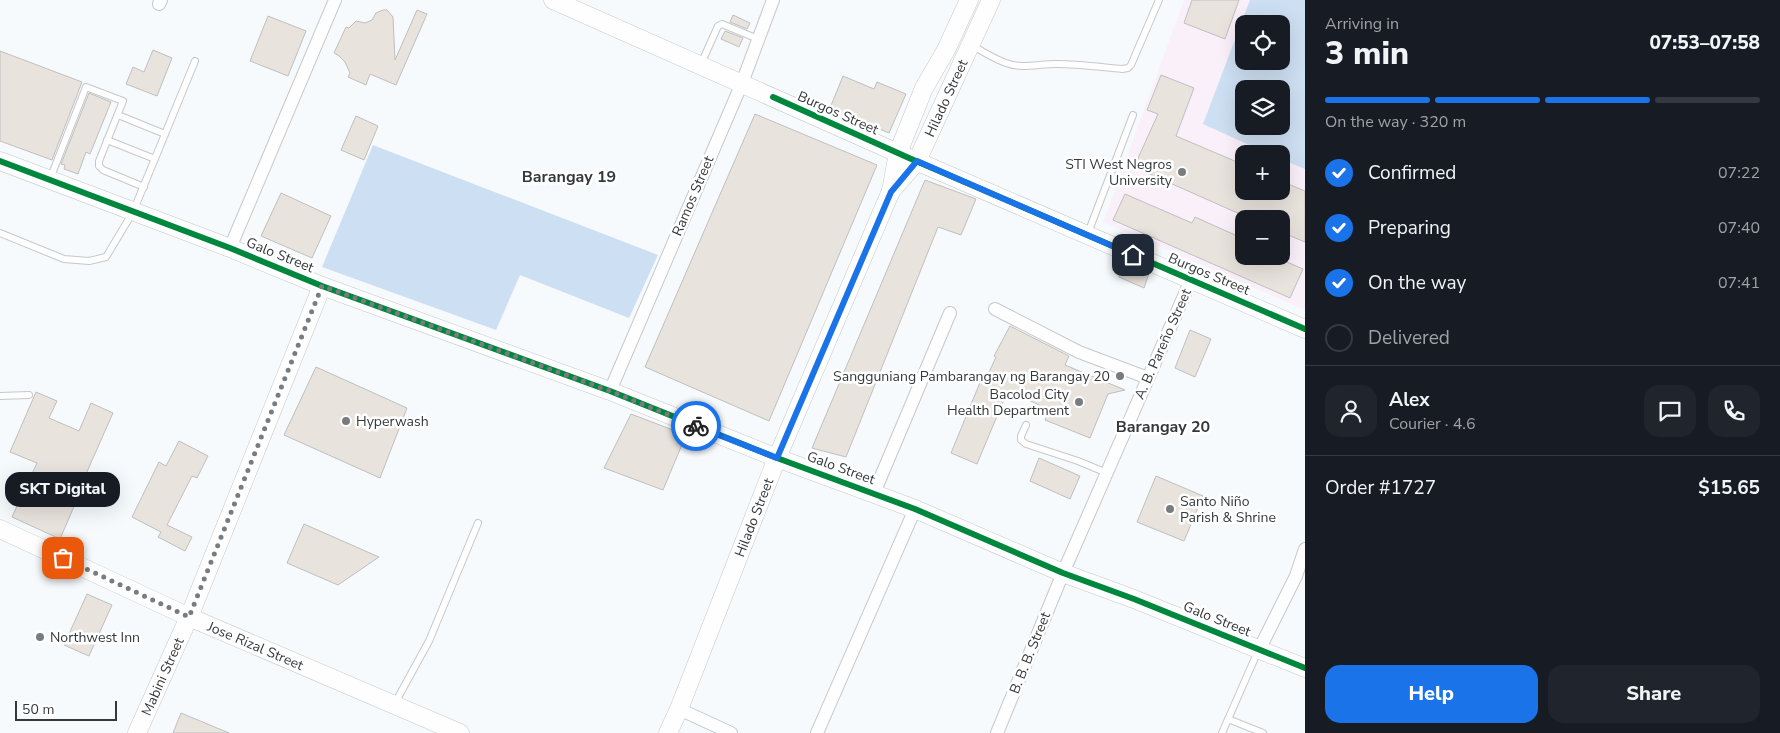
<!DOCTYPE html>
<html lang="en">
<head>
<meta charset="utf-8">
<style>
  :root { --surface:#171b24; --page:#20242c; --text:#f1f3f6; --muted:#9ea1a6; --line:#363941; --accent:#1a73e8 }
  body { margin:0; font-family:"Nunito Sans",sans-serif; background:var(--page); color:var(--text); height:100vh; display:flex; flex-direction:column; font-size:19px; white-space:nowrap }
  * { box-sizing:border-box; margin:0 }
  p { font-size:16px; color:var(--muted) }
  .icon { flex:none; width:28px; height:28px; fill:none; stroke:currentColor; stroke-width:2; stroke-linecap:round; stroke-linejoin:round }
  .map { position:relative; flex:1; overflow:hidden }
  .side { display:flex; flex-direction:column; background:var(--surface); width:475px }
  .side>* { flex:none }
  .tools { position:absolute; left:1235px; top:15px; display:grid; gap:10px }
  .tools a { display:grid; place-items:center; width:55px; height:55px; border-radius:10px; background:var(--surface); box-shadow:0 5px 20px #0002; font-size:25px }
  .scale { position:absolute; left:15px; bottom:12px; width:102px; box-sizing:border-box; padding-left:5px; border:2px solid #35383a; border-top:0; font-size:14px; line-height:18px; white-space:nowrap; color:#35383a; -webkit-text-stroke:4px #fff; paint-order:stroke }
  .pin { position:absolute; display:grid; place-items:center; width:42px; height:42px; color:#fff; margin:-21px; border-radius:10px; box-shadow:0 2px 8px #0006 }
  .courier { position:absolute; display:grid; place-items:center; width:50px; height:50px; margin:-25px; border:4px solid #1a73e8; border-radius:50%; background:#fff; color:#222; box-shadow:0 1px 6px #0007 }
  .bubble { position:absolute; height:35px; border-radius:15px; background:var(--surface); box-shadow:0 5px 20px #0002; font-size:16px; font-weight:800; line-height:35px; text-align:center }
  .overview em { font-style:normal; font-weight:800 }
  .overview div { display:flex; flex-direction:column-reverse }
  .overview { display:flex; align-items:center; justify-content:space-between; height:85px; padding:0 20px }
  h1 { font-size:32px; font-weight:800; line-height:38px }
  .bar { display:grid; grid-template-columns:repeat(4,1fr); gap:8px 5px; align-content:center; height:60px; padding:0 20px }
  .bar i { height:6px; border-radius:4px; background:var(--line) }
  .bar .current { background:var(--accent) }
  .bar p { grid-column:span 4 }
  .line { display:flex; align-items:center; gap:12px; padding:0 20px; border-top:1px solid var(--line) }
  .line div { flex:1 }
  .round { display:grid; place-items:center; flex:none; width:52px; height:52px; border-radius:15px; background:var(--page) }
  ol { padding:0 20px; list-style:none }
  li { display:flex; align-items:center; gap:15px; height:55px }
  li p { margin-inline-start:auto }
  li .icon { padding:5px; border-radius:50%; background:var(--accent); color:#fff; stroke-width:4 }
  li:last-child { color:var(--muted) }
  li i { width:28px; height:28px; border:2px solid var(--line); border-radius:50% }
  .primary-button { display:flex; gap:10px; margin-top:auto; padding:10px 20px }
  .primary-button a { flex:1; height:58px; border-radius:15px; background:var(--accent); color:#fff; font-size:20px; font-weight:800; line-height:58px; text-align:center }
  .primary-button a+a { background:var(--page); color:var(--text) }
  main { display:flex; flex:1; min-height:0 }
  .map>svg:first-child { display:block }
  .education { fill:#faf0fa; fill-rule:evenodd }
  .green { fill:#cddff2; fill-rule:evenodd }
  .building { fill:#e9e3de; stroke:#bfbfbf }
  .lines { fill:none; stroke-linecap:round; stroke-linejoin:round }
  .lane-casing { stroke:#c6c8ca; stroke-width:8 }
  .street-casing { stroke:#c6c8ca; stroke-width:14 }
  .secondary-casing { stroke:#c6c8ca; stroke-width:19 }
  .lane { stroke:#fefeff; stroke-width:6 }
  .street { stroke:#fefeff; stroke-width:12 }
  .secondary { stroke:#fefeff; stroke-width:18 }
  .cycleway-casing { stroke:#fff; stroke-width:9 }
  .cycleway { stroke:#00873e; stroke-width:6 }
  .done { stroke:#797c7e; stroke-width:5; stroke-dasharray:0 9 }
  .route { stroke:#1a73e8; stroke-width:6 }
  .poi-dot { fill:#797c7e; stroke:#fff; stroke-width:2 }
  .labels { text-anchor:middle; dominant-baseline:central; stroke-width:5; stroke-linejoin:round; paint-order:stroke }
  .street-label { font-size:14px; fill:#35383a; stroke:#fff }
  .poi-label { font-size:14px; fill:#35383a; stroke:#fff; text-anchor:end }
  .quarter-label { font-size:16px; font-weight:bold; fill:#35383a; stroke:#fff }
</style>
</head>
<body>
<main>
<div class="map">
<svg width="1305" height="733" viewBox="0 0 1305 733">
  <rect width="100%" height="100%" fill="#f7fafc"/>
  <path class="education" d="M1184 0H1305V310L1103 222ZM1244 24H1281V61H1244ZM1244 89H1281V126H1244ZM1244 154H1281V191H1244ZM1244 219H1281V256H1244Z"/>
  <g class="green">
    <path d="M1250 0H1305V169L1281 159V154H1269L1203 124ZM1244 24H1281V61H1244ZM1244 89H1281V126H1244Z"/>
    <polygon points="373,145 658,255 629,318 520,275 496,330 322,267"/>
  </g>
  <g class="building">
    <polygon points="1192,0 1239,0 1225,39 1184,23"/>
    <polygon points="383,10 387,10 393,17 395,60 417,10 427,14 396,85 370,74 366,85 348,77 350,73 345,62 339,56 334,53 346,27 349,28 356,21 365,23 372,20 376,13"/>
    <polygon points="733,15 750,23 747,29 730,22"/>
    <polygon points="268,16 306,31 288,76 250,61"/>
    <polygon points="725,31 743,38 739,47 721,39"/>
    <polygon points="153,50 172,58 157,96 126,84 133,67 144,72"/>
    <polygon points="0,51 82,82 52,160 0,141"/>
    <polygon points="1161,75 1194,88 1176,136 1244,165 1244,191 1281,191 1281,181 1305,191 1305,242 1281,232 1281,219 1251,219 1134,167 1158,114 1147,110"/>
    <polygon points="843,76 874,89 877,82 906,94 889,133 830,108"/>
    <polygon points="89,93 111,102 90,154 86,152 78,174 64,169 65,165 61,164"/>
    <polygon points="755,114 877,165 769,421 645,367"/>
    <polygon points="356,116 378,126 364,160 341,150"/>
    <polygon points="925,180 976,199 961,235 938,227 846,457 812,448"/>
    <polygon points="281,193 331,216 312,258 261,236"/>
    <polygon points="1125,194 1192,223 1195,217 1244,239 1244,256 1273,256 1303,269 1290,298 1113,220"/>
    <polygon points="1125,263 1149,273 1144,288 1119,277"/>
    <polygon points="1010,326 1069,356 1065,365 1125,390 1108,394 1090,438 1045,420 1049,410 1008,390 977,464 951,453 981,380 985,381 996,357 994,356"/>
    <polygon points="1190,330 1211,339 1195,377 1175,368"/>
    <polygon points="316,367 407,408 380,478 284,435"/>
    <polygon points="36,392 57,401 49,418 79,431 91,403 113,413 74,501 76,502 60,539 12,517 37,463 10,452"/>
    <polygon points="631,414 686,435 663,490 604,468"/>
    <polygon points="179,441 208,456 197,478 192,476 167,525 192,537 185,551 158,537 161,532 132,517 159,462 166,466"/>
    <polygon points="1039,458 1080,476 1070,499 1030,481"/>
    <polygon points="1156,476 1203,496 1184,541 1137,522"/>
    <polygon points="304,524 379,557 338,585 287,563"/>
    <polygon points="87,594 112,605 89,656 64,645"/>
    <polygon points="181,713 229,733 173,733"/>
  </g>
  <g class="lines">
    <g class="lane-casing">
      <g id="lane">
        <path d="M971 45C982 51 994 59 1006 63 1022 69 1038 64 1056 64 1078 64 1100 67 1122 69L1128 68 1131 65 1159 0"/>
        <polyline points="701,64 718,26 722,24 758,39"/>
        <polyline points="118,115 165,134"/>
        <polyline points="107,140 155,159"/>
        <polyline points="50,179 86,87 123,101 99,161 99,166 103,170 144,187"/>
        <polyline points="0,233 64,259 89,261 106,257 133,212 195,61"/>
        <polyline points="1088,233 1133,115"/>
        <polyline points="0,396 29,395"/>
        <polyline points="1026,425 1021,436 1021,440 1026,444 1078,461 1107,473"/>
        <polyline points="395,703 429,641 478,523"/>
        <polyline points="1228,719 1263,733"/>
        <polyline points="1222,733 1258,651"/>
      </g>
    </g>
    <g class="street-casing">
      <g id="street">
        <polyline points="159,4 161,0"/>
        <polyline points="230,248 335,0"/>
        <polyline points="995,309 1079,352 1148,378"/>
        <polyline points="610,391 742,83 773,0"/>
        <polyline points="874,493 950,313"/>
        <polyline points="1259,650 1296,576 1305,549"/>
        <polyline points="679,709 731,733"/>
        <polyline points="817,733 915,509"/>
        <polyline points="997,733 1063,573 1191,280"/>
      </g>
    </g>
    <g class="secondary-casing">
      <g id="secondary">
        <polyline points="553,0 909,158 1305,329"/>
        <polyline points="0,161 230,248 322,286 610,391 777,458 915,509 1063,573 1134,599 1305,668"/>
        <path id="s1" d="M891 191 917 161 991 0"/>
        <path id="s2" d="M0 529 189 617 460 733"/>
        <path id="s3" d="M137 733 189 617 322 286"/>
        <path id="s4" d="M668 733 679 709 777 458 891 191 898 153 924 88 946 50 969 0"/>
      </g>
    </g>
    <use href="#lane" class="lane"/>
    <use href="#street" class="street"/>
    <use href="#secondary" class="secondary"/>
    <g class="cycleway-casing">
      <g id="cycleway">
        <polyline points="773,97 909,158 1305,329"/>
        <polyline points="0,161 230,248 322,286 610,391 777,458 915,509 1063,573 1134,599 1305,668"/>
      </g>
    </g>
    <use href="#cycleway" class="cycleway"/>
  </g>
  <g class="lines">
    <polyline class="done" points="63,558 189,617 322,286 610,391 696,426"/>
    <polyline class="route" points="696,426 777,458 891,192 917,161 1133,255"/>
  </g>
  <g class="poi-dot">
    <circle cx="1182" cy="172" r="5"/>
    <circle cx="1120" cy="376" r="5"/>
    <circle cx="1079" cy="402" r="5"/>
    <circle cx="346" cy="421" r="5"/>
    <circle cx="1170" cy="509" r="5"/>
    <circle cx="40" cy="637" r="5"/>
  </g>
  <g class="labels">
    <g class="street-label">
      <text stroke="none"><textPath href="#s1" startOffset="109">Hilado Street</textPath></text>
      <text transform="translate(838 113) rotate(24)">Burgos Street</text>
      <text transform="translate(693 196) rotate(-67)">Ramos Street</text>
      <text transform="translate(280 255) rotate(22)">Galo Street</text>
      <text transform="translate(1209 274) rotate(23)">Burgos Street</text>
      <text transform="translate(1163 344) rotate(-66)">A. B. Pareño Street</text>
      <text transform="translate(841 468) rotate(20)">Galo Street</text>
      <text stroke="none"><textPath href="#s4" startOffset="232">Hilado Street</textPath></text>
      <text transform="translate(1217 619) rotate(22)">Galo Street</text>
      <text stroke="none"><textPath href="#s2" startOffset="281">Jose Rizal Street</textPath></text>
      <text transform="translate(1030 653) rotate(-68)">B. B. B. Street</text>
      <text stroke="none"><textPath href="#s3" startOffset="62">Mabini Street</textPath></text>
    </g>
    <g class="poi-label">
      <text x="1172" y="164">STI West Negros<tspan x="1172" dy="16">University</tspan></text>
      <text x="1110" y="376">Sangguniang Pambarangay ng Barangay 20</text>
      <text x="1069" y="394">Bacolod City<tspan x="1069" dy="16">Health Department</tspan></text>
      <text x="356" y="421" text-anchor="start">Hyperwash</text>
      <text x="1180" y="501" text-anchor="start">Santo Niño<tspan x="1180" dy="16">Parish &amp; Shrine</tspan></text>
      <text x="50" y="637" text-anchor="start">Northwest Inn</text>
    </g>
    <g class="quarter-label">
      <text x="569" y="177">Barangay 19</text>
      <text x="1163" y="427">Barangay 20</text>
    </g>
  </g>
</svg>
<div class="tools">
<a><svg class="icon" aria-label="locate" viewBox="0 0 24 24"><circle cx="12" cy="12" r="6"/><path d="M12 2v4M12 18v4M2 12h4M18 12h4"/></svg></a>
<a><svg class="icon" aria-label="layers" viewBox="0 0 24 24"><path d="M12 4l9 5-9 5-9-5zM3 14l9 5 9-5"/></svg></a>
<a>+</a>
<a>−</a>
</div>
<div class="scale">50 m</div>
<div class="pin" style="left:63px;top:558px;background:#ea580c"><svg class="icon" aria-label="bag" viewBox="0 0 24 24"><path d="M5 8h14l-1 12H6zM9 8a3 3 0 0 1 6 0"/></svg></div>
<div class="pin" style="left:1133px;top:255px;background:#1f2937"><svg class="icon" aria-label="home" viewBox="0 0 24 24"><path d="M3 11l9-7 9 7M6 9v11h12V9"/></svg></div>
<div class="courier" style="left:696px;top:426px"><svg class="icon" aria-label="bike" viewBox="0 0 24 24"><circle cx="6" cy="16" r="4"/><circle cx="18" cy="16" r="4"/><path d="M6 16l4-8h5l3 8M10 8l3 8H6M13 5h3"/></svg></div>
<div class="bubble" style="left:5px;top:472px;width:115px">SKT Digital</div>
</div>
<section class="side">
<div class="overview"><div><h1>3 min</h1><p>Arriving in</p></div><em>07:53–07:58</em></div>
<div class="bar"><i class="current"></i><i class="current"></i><i class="current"></i><i></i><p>On the way · 320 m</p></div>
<ol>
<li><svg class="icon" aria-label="check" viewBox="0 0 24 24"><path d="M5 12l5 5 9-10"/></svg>Confirmed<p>07:22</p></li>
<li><svg class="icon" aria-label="check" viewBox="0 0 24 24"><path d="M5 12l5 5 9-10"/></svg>Preparing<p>07:40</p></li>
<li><svg class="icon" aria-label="check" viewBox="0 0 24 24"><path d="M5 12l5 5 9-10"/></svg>On the way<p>07:41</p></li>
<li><i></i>Delivered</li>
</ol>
<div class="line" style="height:90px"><a class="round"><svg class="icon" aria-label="person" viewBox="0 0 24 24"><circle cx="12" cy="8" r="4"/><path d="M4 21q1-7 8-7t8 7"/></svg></a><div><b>Alex</b><p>Courier · 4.6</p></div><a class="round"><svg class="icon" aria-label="chat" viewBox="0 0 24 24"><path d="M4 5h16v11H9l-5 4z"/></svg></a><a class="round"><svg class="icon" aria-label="phone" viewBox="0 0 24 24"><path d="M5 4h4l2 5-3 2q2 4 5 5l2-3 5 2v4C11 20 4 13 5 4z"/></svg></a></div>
<div class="line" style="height:65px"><div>Order #1727</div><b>$15.65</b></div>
<div class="primary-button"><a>Help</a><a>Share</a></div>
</section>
</main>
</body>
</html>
